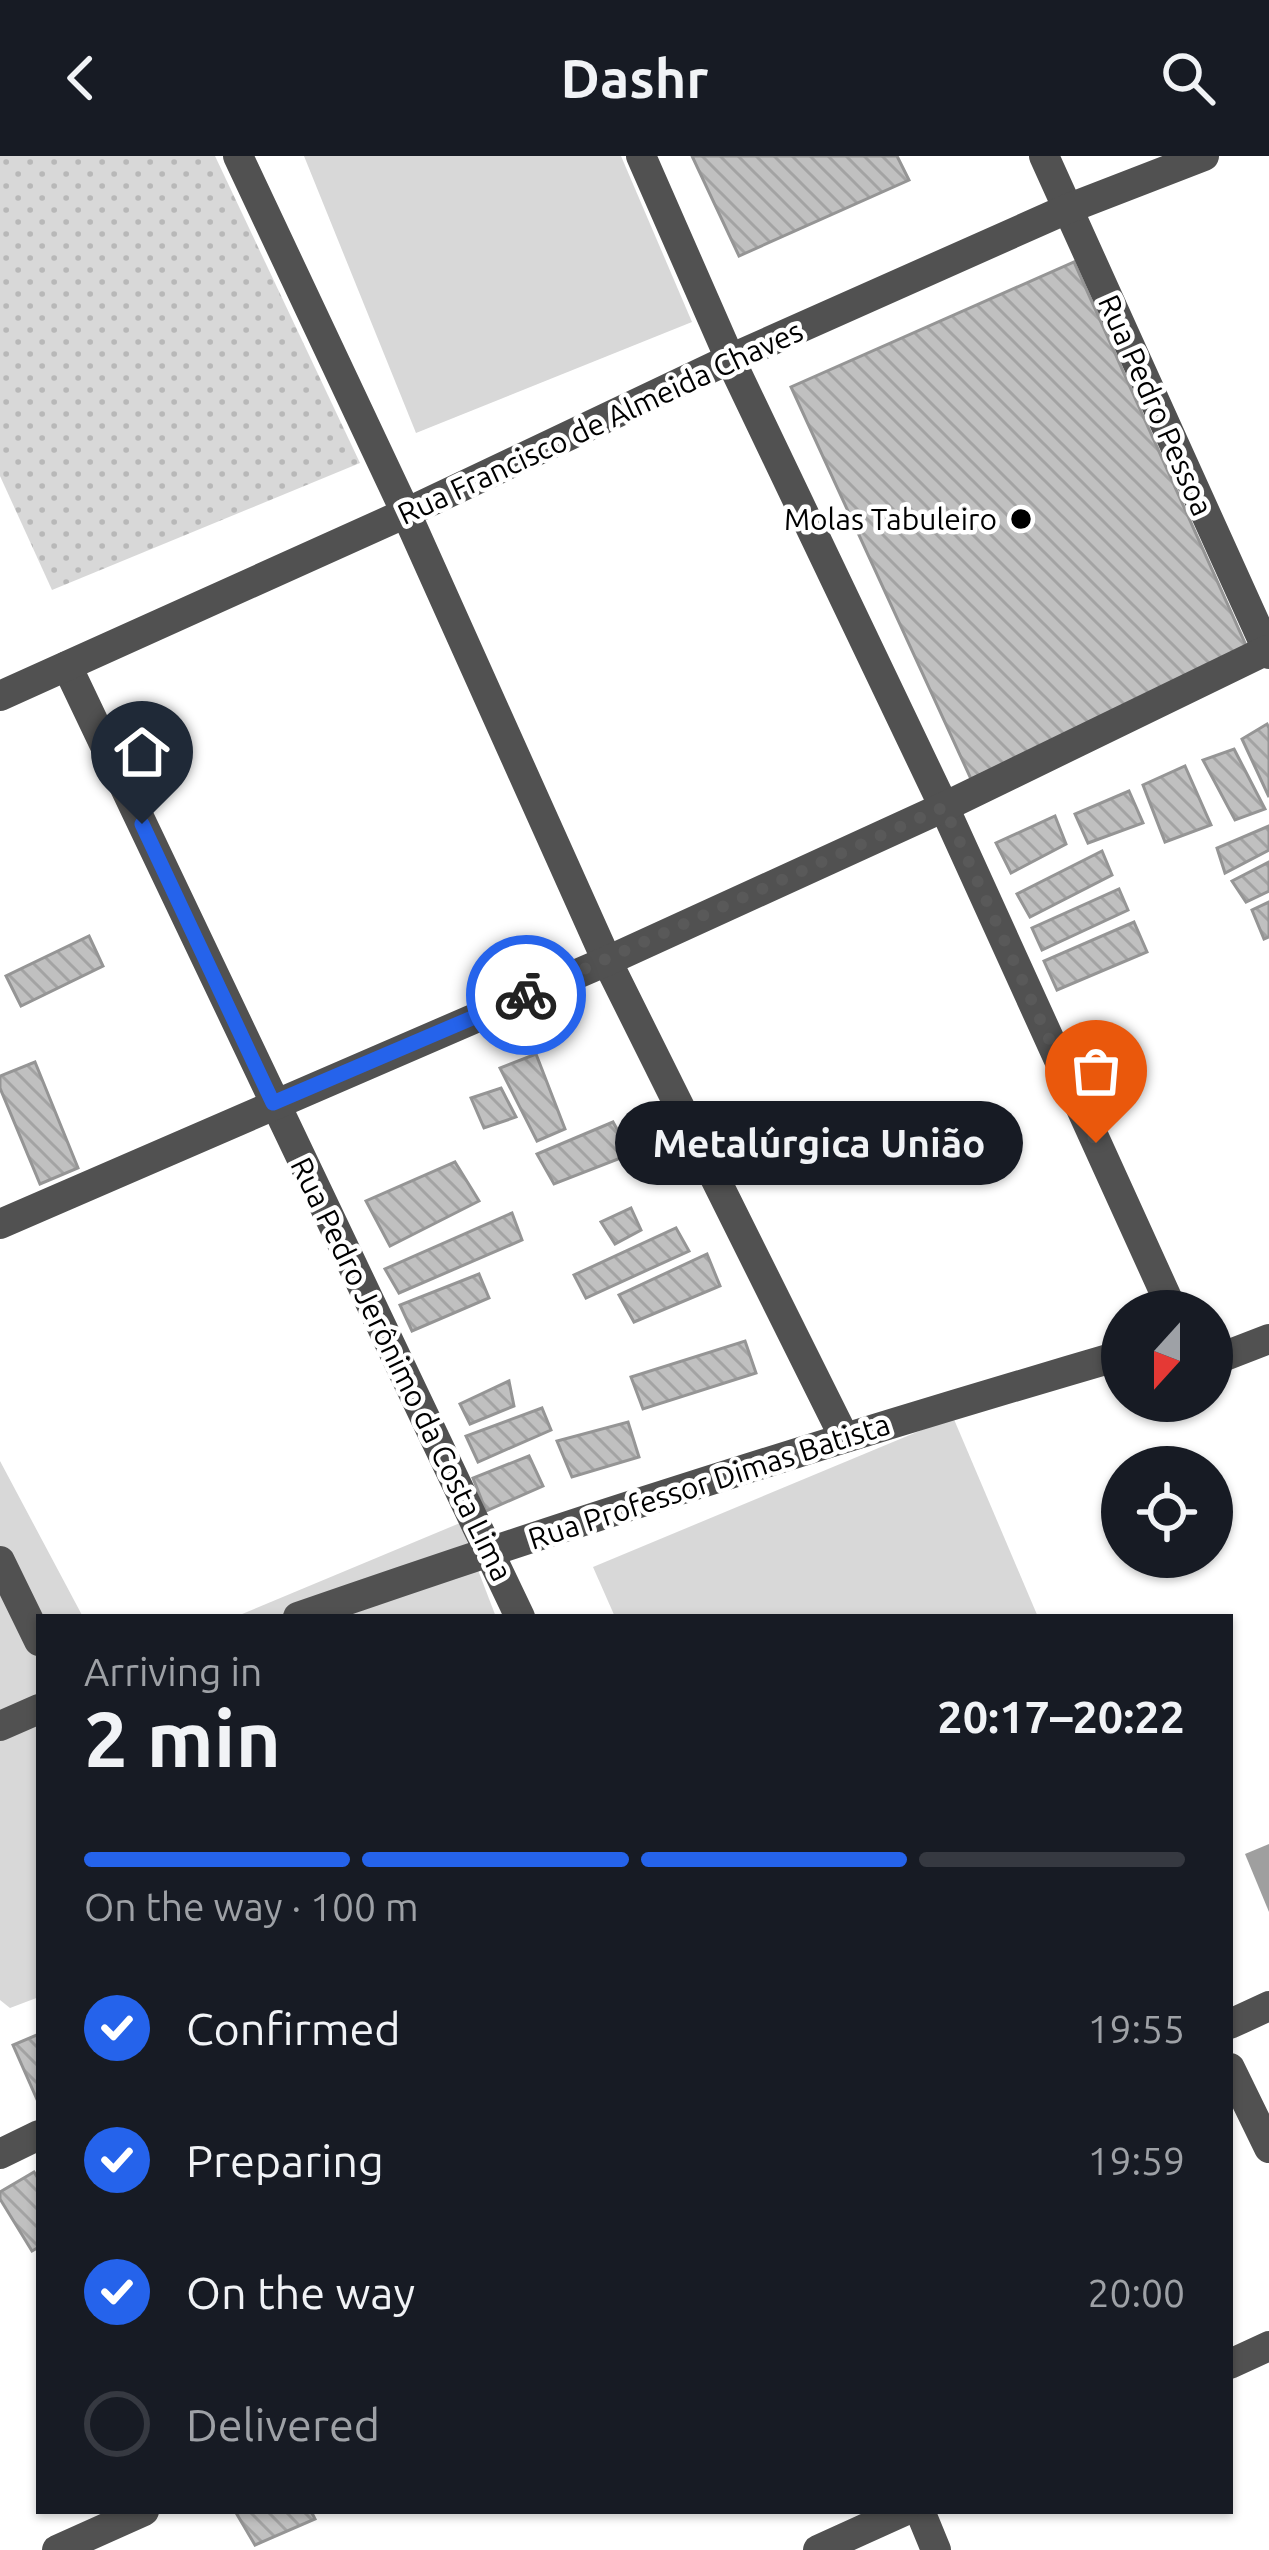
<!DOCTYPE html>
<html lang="en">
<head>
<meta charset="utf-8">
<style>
  :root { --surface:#171b24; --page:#20242c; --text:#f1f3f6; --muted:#9ea1a6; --line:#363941; --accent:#2563eb }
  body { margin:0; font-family:Ubuntu,sans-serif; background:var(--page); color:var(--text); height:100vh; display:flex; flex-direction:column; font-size:45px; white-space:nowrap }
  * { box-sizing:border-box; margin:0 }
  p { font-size:39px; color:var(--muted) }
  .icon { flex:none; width:66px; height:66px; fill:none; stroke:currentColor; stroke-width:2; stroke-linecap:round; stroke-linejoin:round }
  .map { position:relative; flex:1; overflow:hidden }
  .panel { position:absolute; left:36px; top:1458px; width:1197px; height:900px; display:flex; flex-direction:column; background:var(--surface); border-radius:0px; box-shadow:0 3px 9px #0004 }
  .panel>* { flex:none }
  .needle { width:78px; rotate:201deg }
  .tools { position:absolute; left:1101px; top:1134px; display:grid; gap:24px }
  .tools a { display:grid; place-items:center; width:132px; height:132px; border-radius:50%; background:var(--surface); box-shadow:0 3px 9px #0004; font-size:60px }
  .pin { position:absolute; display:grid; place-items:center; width:102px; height:102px; color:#fff; margin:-123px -51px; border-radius:50% 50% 50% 0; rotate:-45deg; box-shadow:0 0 12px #0007 }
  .pin .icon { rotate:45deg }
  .courier { position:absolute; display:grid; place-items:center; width:120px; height:120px; margin:-60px; border:9px solid #2563eb; border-radius:50%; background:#fff; color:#222; box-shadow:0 3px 15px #0007 }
  .bubble { position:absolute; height:84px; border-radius:42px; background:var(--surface); box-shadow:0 3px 9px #0004; font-size:39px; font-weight:700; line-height:84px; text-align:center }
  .headline em { font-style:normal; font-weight:700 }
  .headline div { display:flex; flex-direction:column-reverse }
  .headline { display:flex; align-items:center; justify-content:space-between; height:204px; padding:0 48px }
  h1 { font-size:78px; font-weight:700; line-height:90px }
  .bar { display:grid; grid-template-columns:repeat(4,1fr); gap:18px 12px; align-content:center; height:144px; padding:0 48px }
  .bar i { height:15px; border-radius:9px; background:var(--line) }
  .bar .active { background:var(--accent) }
  .bar p { grid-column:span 4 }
  ol { padding:0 48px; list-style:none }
  li { display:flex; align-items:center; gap:36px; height:132px }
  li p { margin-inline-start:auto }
  li .icon { padding:12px; border-radius:50%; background:var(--accent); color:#fff; stroke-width:4 }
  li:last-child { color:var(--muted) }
  li i { width:66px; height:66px; border:6px solid var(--line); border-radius:50% }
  header { display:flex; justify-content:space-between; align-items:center; height:156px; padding:0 48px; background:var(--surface); font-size:54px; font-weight:700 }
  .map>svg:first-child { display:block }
  .green { fill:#d8d8d8 }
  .park { fill:url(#park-dots) }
  .water { fill:#9f9f9f }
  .building { fill:url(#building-back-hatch); stroke:#959595; stroke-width:3 }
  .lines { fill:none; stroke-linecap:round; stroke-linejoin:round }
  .minor { stroke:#515151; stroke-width:30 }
  .done { stroke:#595959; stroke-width:12; stroke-dasharray:0 21.6 }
  .route { stroke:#2563eb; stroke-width:15 }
  .poi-dot { fill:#000; stroke:#fff; stroke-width:4.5 }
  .labels { text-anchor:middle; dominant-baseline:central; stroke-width:9; stroke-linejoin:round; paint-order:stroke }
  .street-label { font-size:30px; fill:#000; stroke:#fff }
  .poi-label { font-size:30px; fill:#000; stroke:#fff; text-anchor:end }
</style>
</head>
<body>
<header><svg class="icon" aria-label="back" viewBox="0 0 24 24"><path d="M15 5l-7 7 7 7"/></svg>Dashr<svg class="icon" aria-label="search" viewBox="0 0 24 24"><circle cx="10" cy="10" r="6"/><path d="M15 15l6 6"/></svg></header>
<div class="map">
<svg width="1269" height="2394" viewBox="0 0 1269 2394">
  <defs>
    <pattern id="park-dots" width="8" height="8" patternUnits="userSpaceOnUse" patternTransform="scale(3)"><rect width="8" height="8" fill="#d8d8d8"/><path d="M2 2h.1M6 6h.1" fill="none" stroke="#b8b8b8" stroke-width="1.8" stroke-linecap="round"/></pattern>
    <pattern id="building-back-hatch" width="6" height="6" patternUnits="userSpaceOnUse" patternTransform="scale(3)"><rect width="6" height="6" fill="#c0c0c0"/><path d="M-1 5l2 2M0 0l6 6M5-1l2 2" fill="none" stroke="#a3a3a3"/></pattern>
  </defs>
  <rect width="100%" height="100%" fill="#fff"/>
  <g class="green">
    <polygon points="304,0 621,0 692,166 416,277"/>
    <polygon points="953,1261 1038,1461 615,1461 593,1411"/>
    <polygon points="0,1305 83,1461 39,1461 39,1841 10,1852 0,1844"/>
    <polygon points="460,1367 496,1461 235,1461"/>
  </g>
  <polygon class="park" points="0,0 215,0 360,307 52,434 0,320"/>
  <polygon class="water" points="1269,1688 1269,1756 1245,1698"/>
  <g class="building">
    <polygon points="692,0 897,0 909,24 739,100"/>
    <polygon points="1074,106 1249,496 971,623 791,231"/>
    <polygon points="1267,568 1269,572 1269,641 1242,583"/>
    <polygon points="1234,593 1265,653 1235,664 1203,604"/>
    <polygon points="1185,610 1211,669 1165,686 1143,629"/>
    <polygon points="1129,635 1143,667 1088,687 1075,658"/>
    <polygon points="1055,660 1066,688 1011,717 996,687"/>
    <polygon points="1269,670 1269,694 1225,717 1217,692"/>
    <polygon points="1102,695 1112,719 1030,761 1017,738"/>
    <polygon points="1269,706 1269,735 1246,746 1232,725"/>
    <polygon points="1119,733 1128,754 1042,794 1032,772"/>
    <polygon points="1269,746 1269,781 1264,783 1252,754"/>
    <polygon points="1134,766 1147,796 1057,834 1044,805"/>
    <polygon points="89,780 103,810 21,850 6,820"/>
    <polygon points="536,898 565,973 537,985 500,912"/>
    <polygon points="35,906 78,1012 40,1028 0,932 0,920"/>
    <polygon points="501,932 516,961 484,972 471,942"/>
    <polygon points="613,966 631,998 554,1028 537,998"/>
    <polygon points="455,1006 479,1045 390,1090 366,1045"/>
    <polygon points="631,1052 641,1074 615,1088 601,1066"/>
    <polygon points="512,1057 522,1084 399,1137 385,1113"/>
    <polygon points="676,1072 689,1095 586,1142 574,1119"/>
    <polygon points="707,1098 720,1130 634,1166 619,1139"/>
    <polygon points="479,1118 489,1142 412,1175 400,1149"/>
    <polygon points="745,1185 756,1217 643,1253 631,1221"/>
    <polygon points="509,1225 514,1250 470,1268 460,1248"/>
    <polygon points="542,1252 551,1274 478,1306 466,1280"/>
    <polygon points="628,1266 639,1301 572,1321 557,1285"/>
    <polygon points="529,1300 543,1330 486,1355 473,1322"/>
    <polygon points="39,1878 39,1948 13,1889"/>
    <polygon points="34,2016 39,2024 39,2091 32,2095 0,2043 0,2036"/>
    <polygon points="235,2355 311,2355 315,2363 255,2389"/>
  </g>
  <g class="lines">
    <g class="minor">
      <polyline points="238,0 406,357 607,805 844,1281"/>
      <polyline points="641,0 730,203 944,651 1173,1155"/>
      <polyline points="1044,0 1269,498"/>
      <polyline points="67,510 520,1461"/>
      <polyline points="0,540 406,357 730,203 1067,53 1204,0"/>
      <polyline points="0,1068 607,805 944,651 1267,494"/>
      <polyline points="1212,1205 1269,1183"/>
      <polyline points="0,1405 39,1485"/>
      <path d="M298 1461C571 1366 845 1280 1122 1199"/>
      <polyline points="0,1570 39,1553"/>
      <polyline points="1230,1868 1269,1850"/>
      <polyline points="1230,1912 1269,1992"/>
      <polyline points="0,1998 39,1979"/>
      <polyline points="1230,2208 1269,2190"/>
      <polyline points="920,2355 936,2394"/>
      <polyline points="57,2394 144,2355"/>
      <polyline points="818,2394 904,2355"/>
    </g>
  </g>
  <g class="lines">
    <polyline class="done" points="526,839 944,651 1096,987"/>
    <polyline class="route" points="142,668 273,947 526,839"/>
  </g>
  <circle class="poi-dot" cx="1021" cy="363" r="12"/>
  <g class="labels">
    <g class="street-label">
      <text transform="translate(1156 249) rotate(66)">Rua Pedro Pessoa</text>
      <text transform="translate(600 266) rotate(-25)">Rua Francisco de Almeida Chaves</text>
      <text transform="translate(402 1213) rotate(64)">Rua Pedro Jerônimo da Costa Lima</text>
      <text transform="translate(709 1325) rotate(-18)">Rua Professor Dimas Batista</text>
    </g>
    <g class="poi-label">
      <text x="997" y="363">Molas Tabuleiro</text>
    </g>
  </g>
</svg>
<div class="tools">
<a><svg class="needle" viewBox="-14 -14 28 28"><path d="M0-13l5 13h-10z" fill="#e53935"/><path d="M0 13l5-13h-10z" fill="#9ea1a6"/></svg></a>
<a><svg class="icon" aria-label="locate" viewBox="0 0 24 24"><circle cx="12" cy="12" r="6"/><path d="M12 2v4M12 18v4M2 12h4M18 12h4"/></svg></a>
</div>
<div class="pin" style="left:1096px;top:987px;background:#ea580c"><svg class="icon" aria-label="bag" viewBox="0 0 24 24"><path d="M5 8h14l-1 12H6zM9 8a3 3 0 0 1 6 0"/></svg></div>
<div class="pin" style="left:142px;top:668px;background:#1f2937"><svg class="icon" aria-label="home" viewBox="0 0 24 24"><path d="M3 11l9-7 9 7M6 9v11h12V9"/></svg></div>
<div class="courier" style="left:526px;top:839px"><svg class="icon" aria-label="bike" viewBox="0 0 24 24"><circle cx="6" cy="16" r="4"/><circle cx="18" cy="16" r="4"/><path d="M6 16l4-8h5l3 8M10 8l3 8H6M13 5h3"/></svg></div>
<div class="bubble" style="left:615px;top:945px;width:408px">Metalúrgica União</div>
<section class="panel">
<div class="headline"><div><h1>2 min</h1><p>Arriving in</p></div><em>20:17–20:22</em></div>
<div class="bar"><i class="active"></i><i class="active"></i><i class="active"></i><i></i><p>On the way · 100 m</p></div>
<ol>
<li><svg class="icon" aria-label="check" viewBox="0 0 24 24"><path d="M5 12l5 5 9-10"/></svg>Confirmed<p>19:55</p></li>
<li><svg class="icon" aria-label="check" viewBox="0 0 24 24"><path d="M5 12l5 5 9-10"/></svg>Preparing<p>19:59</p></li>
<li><svg class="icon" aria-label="check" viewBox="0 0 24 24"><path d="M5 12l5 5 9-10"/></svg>On the way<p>20:00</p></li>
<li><i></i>Delivered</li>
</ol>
</section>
</div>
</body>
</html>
